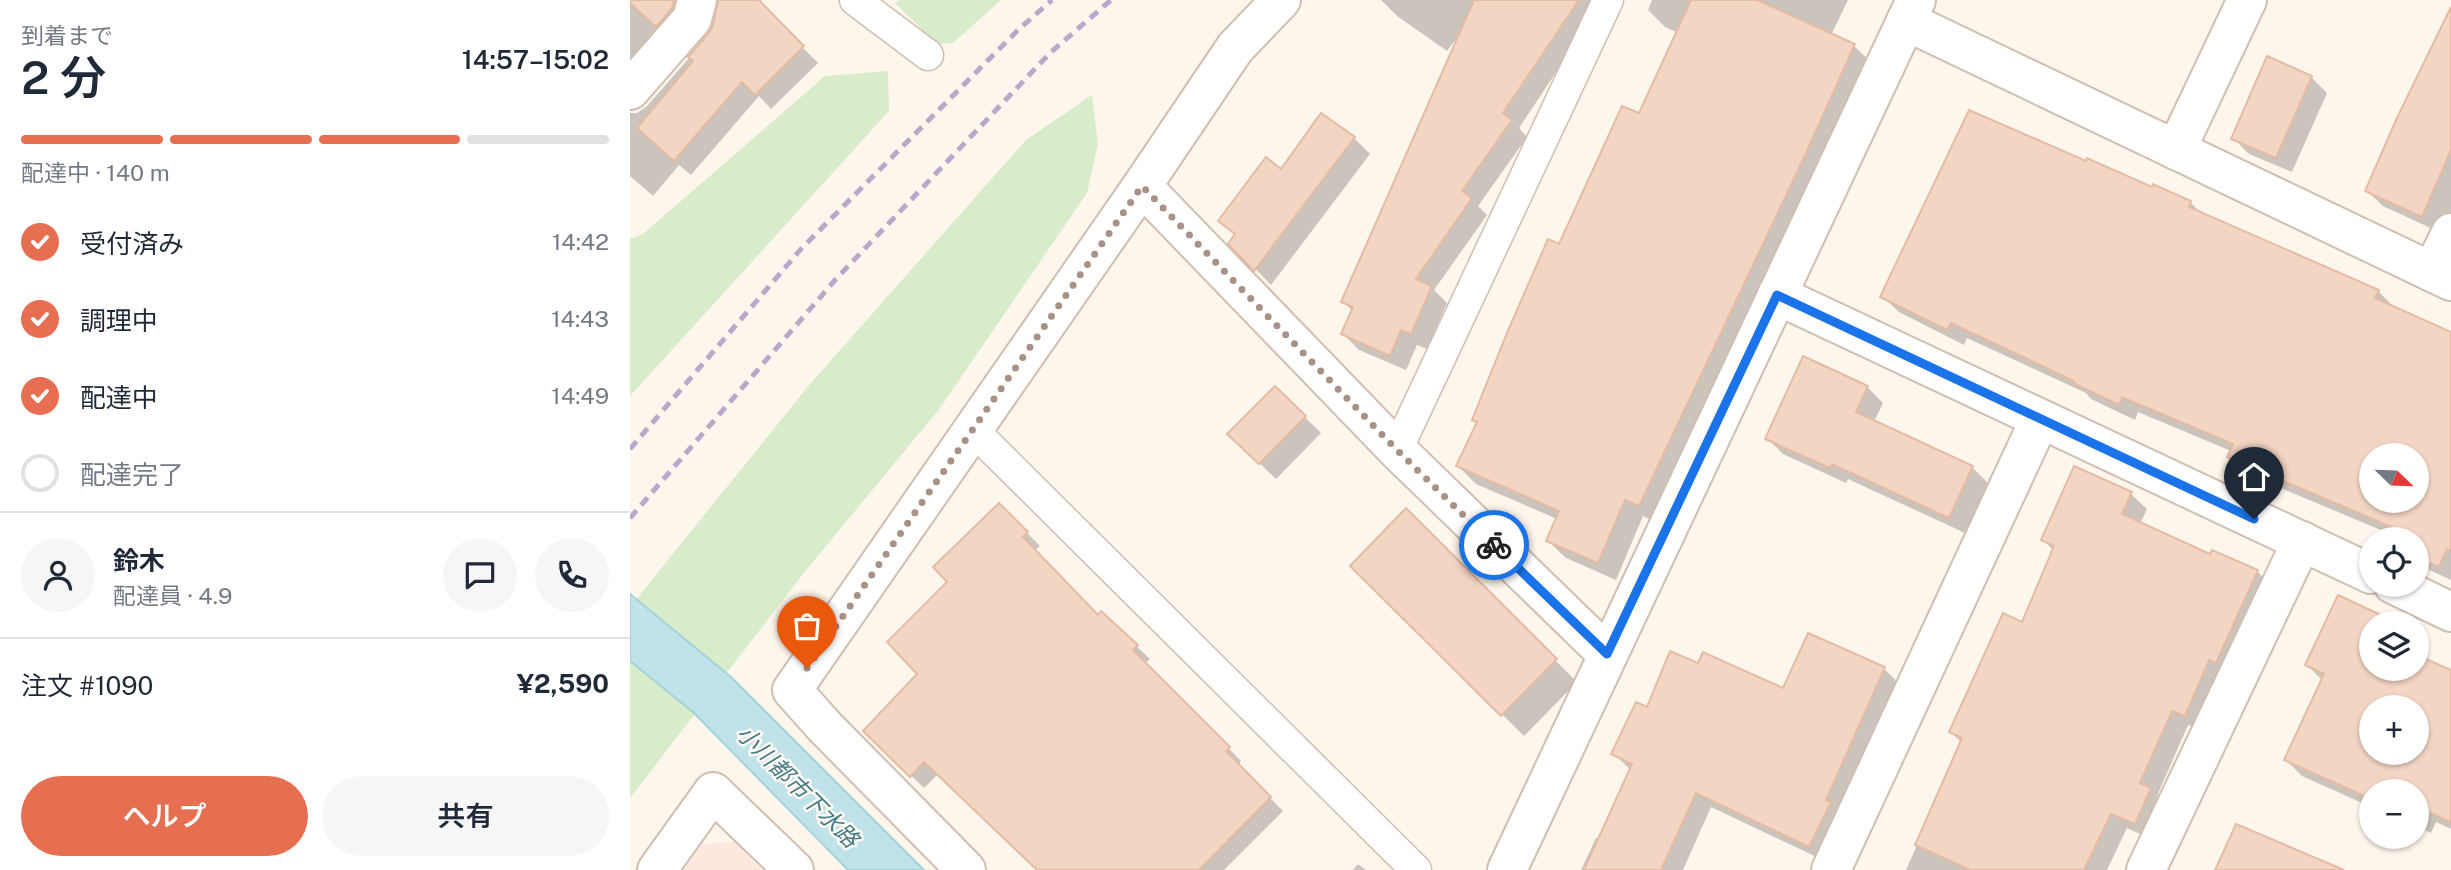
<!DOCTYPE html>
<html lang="ja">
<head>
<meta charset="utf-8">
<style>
  :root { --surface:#fff; --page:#f6f6f7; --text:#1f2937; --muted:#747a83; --line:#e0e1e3; --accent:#e76f51 }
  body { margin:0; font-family:"Public Sans","Noto Sans JP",sans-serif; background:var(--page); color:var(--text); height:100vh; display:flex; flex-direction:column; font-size:26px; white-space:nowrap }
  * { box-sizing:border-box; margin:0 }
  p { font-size:23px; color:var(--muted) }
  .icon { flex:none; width:38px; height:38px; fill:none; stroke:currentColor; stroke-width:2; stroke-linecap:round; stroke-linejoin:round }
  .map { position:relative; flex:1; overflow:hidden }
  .side { display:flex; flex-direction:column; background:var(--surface); width:630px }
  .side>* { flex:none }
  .needle { width:46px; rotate:113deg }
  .controls { position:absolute; left:1729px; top:443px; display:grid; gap:14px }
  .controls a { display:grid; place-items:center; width:70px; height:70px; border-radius:50%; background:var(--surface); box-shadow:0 2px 5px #0004; font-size:35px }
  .pin { position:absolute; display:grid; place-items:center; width:60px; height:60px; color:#fff; margin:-72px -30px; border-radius:50% 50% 50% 0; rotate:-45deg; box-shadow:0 0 7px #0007 }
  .pin .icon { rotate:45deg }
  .courier { position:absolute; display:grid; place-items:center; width:70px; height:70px; margin:-35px; border:5px solid #1a73e8; border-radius:50%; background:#fff; color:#222; box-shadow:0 2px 9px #0007 }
  .head em { font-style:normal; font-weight:600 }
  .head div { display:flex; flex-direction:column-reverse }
  .head { display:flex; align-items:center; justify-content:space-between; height:119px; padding:0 21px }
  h1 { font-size:46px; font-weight:600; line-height:52px }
  .bar { display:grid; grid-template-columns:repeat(4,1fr); gap:10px 7px; align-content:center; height:84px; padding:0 21px }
  .bar i { height:9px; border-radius:5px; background:var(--line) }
  .bar .on { background:var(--accent) }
  .bar p { grid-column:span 4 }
  .line { display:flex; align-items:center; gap:18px; padding:0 21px; border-top:2px solid var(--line) }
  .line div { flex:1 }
  .round { display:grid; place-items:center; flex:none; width:74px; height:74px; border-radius:37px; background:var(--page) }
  ol { padding:0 21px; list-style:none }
  li { display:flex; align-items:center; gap:21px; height:77px }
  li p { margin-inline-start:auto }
  li .icon { padding:7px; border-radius:50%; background:var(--accent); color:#fff; stroke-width:4 }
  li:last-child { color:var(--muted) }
  li i { width:38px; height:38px; border:4px solid var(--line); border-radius:50% }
  .primary-button { display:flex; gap:14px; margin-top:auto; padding:14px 21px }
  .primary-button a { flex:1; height:80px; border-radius:42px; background:var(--accent); color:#fff; font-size:28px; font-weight:600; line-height:80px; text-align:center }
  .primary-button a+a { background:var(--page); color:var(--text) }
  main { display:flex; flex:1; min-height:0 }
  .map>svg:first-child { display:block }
  .commercial { fill:#fde8e0 }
  .green { fill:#d8ecc9 }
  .water { fill:#bfe3e8; stroke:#a5d3da; stroke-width:2 }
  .shadow { fill:#0003; fill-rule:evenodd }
  .building { fill:#f3d5c3; stroke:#e6bba3; stroke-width:2; fill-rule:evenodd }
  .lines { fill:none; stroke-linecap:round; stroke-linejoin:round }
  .lane-casing { stroke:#d1beb0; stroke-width:33 }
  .street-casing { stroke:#d1beb0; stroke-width:42 }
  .lane { stroke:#fff; stroke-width:30 }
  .street { stroke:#fff; stroke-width:38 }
  .rail { stroke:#b9a8c9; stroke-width:5; stroke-dasharray:10 7; stroke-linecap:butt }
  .done { stroke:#a89285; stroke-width:7; stroke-dasharray:0 12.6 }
  .route { stroke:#1a73e8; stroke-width:9 }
  .labels { text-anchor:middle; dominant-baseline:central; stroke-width:5; stroke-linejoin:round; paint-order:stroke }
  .water-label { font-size:23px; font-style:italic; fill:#437c86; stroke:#fffaf3 }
</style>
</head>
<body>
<main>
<section class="side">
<div class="head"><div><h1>2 分</h1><p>到着まで</p></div><em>14:57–15:02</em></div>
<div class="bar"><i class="on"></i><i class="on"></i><i class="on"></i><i></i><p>配達中 · 140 m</p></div>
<ol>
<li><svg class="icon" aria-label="check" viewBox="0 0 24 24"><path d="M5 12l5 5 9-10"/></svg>受付済み<p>14:42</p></li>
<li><svg class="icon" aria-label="check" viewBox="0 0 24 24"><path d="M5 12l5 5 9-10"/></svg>調理中<p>14:43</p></li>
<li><svg class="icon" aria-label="check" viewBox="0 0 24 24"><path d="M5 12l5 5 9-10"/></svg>配達中<p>14:49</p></li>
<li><i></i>配達完了</li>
</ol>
<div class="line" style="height:126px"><a class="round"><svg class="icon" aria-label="person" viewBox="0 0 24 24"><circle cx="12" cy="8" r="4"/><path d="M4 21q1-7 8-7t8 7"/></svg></a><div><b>鈴木</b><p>配達員 · 4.9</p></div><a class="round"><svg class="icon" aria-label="chat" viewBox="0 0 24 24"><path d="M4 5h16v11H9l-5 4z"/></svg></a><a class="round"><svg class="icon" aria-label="phone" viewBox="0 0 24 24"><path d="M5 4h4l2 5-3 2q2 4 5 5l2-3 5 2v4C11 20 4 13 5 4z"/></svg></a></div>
<div class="line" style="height:91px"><div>注文 #1090</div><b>¥2,590</b></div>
<div class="primary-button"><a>ヘルプ</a><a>共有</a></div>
</section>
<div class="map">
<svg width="1821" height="870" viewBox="0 0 1821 870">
  <rect width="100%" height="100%" fill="#fdf6ec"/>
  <polygon class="commercial" points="105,842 132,870 53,870 72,844"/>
  <g class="green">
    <polygon points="269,0 371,0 323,43 307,44 265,3"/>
    <polygon points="258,71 259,111 0,396 0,239 13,234 195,76"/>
    <polygon points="462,95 468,144 457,193 310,408 173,574 0,798 0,607 180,384 396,140"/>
  </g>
  <polygon class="water" points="0,594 101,677 294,870 218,870 64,713 0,661"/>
  <g class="shadow">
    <polygon points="0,0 55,0 0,90"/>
    <polygon points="751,0 971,0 965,14 889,128 897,137 848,206 857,215 804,290 817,303 797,349 787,345 776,370 729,350 713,334 723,311 713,302 830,34 817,51 767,16"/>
    <polygon points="1022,0 1218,0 1201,35 1224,46 1242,63 1027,523 1013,516 986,580 936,558 918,541 927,519 846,484 828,466 848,423 844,419 929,246 1010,115 1048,33 1035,27 1018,10"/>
    <polygon points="130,4 188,63 141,109 129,96 61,175 49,165 23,196 0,176 0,113 7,113 17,106 80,34"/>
    <polygon points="1821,11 1821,224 1807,231 1753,206 1737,191"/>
    <polygon points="1681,77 1697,93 1662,172 1619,154 1603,138"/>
    <polygon points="724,138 740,154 641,285 601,244 606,236 590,221 652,172"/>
    <path d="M1457 163 1560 202 1573 215 1748 291 1764 307 1821 334V580L1787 564V539H1772L1615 473 1599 457 1601 451 1508 412 1505 420 1461 399 1456 393 1337 338 1334 345 1269 312 1252 296ZM1741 455H1787V500H1741Z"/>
    <polygon points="1237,387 1253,403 1244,422 1342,467 1358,483 1335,533 1218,479 1216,483 1153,454 1137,438"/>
    <polygon points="645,388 691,433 646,479 616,450"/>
    <polygon points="1501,494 1517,509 1510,524 1581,556 1627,571 1642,587 1571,731 1558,725 1527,796 1536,805 1521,839 1497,828 1477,870 1276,870 1332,743 1321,732 1393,624 1424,551 1413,540"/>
    <polygon points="369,505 410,546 404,551 468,617 471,613 520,659 515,664 611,761 608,765 653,811 594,870 408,870 308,774 294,788 235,731 290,674 320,582"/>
    <polygon points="783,519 947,682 894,736 723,566"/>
    <path d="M1708 597 1763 623H1741V668H1787V657L1821 672V829L1806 822 1801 833 1787 827V791H1741V807L1672 776 1656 760 1693 681 1677 665ZM1741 707H1787V752H1741Z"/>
    <polygon points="1179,635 1254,669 1270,684 1195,861 1081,807 1053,870 951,870 966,838 970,840 1001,770 984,754 1017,709 1069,666 1154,690"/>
    <polygon points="728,864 736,870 723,870"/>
  </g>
  <g class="building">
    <polygon points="0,0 44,0 42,8 26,27 0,3"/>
    <polygon points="88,0 129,0 174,46 125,95 112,82 44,161 7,128 63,61 58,57 79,33 83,25"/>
    <polygon points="844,0 949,0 873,113 882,120 832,191 842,198 786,279 802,286 781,334 771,330 760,356 711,334 723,307 711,302"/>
    <polygon points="1061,0 1127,0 1225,44 1177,151 1009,506 995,500 968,563 916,541 929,511 826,466 847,422 842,420 877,333 918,239 929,244 992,106 1009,113"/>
    <polygon points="1821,7 1821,150 1792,217 1735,191 1767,118"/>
    <polygon points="1637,56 1682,76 1646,158 1601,139"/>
    <path d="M1339 110 1456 161 1457 158 1522 187 1523 184 1561 201 1559 207 1749 290 1745 298 1821 332V551L1817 549 1809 567 1787 558V539H1776L1778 534 1597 457 1603 444 1492 397 1489 405 1443 383 1444 381 1321 323 1317 330 1250 297ZM1741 455H1787V500H1741Z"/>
    <polygon points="691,113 725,137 624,271 598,244 605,234 588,221 636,157 651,169"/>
    <polygon points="1173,356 1238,386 1226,412 1343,466 1319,518 1202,464 1200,468 1135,439"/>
    <polygon points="645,386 676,416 629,464 597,434"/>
    <polygon points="1444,466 1502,492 1492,514 1580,554 1582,550 1628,570 1586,663 1579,660 1555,716 1542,711 1510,783 1521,788 1505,824 1481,814 1454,870 1340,870 1285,845 1332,738 1319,732 1373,613 1392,622 1424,546 1411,540"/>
    <polygon points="369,503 398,532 393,537 468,615 471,611 508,645 503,650 600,747 596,751 641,797 569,870 407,870 294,762 280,777 233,731 287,674 257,642 317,582 303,567"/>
    <polygon points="776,508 927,659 871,716 720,566"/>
    <path d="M1708 595 1764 621 1763 623H1741V668H1787V655L1821 670V822L1790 808 1787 814V791H1741V799L1654 760 1694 674 1675 665ZM1741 707H1787V752H1741Z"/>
    <polygon points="1178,633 1255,667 1196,800 1201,802 1179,847 1066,793 1031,870 954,870 1002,764 981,754 1006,702 1017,707 1040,651 1068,663 1073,652 1153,688"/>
    <polygon points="1606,824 1714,870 1585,870"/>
  </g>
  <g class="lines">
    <g class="lane-casing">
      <g id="lane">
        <polyline points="225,0 298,55"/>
        <polyline points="343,430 786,870"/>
        <polyline points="767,450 978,0"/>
      </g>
    </g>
    <g class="street-casing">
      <g id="street">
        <polyline points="1276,21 1821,281"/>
        <polyline points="0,90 62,19 67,0"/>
        <polyline points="1546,150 1617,0"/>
        <polyline points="512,186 767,450 977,654"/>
        <polyline points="1802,272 1821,233"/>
        <polyline points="1147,295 1741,574"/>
        <polyline points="1763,584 1821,612"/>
        <polyline points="27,870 83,792 164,870"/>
        <polyline points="336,870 195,727 162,690 512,186 605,48 651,0"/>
        <polyline points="877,870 1286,0"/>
        <polyline points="1201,870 1410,419"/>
        <polyline points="1516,870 1672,541"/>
      </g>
    </g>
    <use href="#lane" class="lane"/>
    <use href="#street" class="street"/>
    <g class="rail">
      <polyline points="0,449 171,249 388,30 422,0"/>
      <polyline points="0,518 206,279 420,53 481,0"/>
    </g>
  </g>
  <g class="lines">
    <polyline class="done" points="177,668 512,186 767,450 864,545"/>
    <polyline class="route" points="864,545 977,654 1147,295 1624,519"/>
  </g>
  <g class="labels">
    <g class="water-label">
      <text transform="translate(168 786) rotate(45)">小川都市下水路</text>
    </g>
  </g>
</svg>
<div class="controls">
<a><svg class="needle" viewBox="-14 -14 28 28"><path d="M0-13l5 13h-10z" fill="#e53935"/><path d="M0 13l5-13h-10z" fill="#747a83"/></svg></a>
<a><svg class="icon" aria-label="locate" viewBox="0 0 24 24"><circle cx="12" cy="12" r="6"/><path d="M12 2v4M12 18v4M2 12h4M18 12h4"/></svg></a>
<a><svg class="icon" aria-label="layers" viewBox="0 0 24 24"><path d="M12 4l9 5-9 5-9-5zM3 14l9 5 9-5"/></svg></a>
<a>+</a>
<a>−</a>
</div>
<div class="pin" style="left:177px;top:668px;background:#ea580c"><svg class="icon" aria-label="bag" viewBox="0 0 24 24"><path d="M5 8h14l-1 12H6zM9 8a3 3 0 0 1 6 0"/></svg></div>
<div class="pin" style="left:1624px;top:519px;background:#1f2937"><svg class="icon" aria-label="home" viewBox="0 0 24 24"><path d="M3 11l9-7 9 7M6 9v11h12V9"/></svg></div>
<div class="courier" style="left:864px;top:545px"><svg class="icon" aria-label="bike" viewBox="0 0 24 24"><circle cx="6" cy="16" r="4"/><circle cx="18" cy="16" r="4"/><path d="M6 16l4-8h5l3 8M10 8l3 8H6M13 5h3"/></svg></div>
</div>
</main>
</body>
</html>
